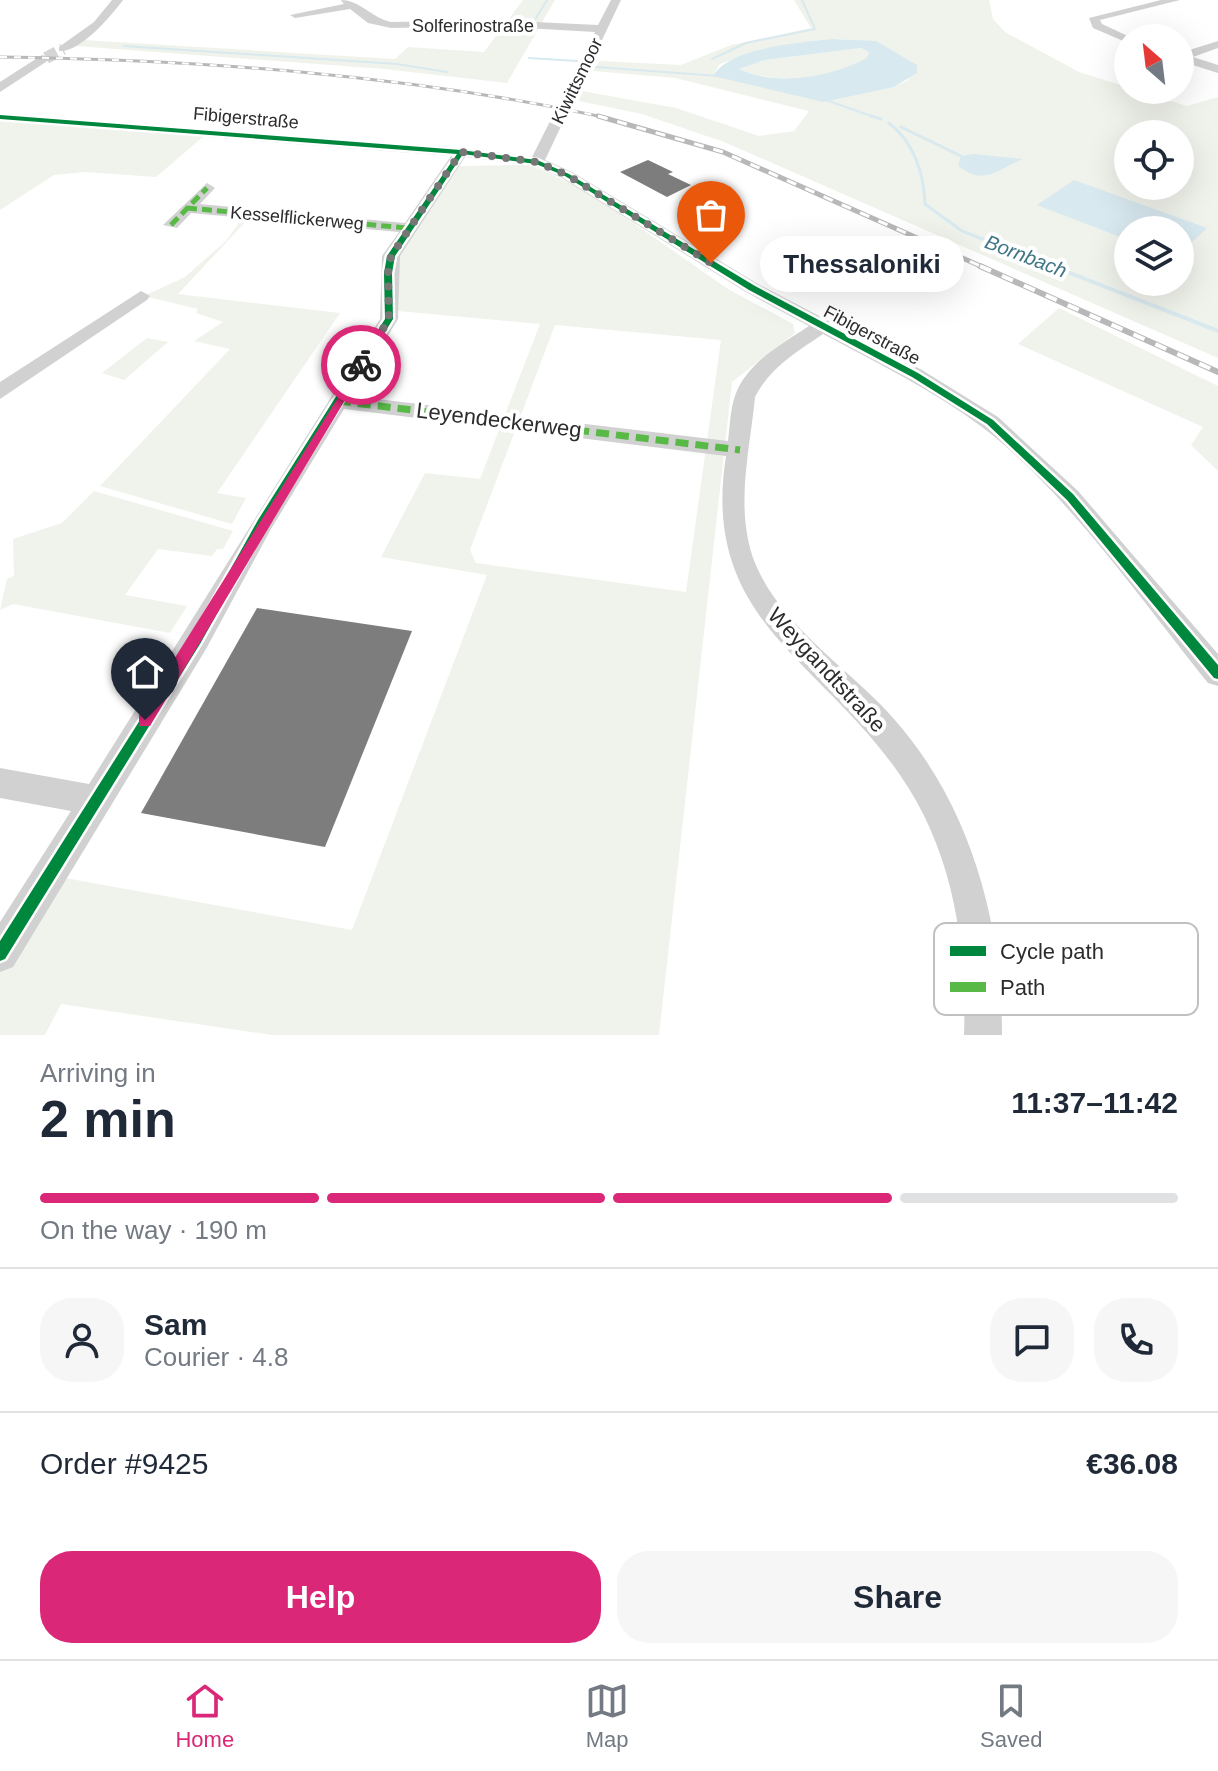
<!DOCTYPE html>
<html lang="en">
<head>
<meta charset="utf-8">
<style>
  :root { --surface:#fff; --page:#f6f6f7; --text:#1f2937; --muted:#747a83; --line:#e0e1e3; --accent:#db2777 }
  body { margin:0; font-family:Arial,sans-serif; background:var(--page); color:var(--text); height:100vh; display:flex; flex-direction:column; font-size:30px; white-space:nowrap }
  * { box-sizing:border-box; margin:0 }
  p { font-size:26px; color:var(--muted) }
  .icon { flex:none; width:44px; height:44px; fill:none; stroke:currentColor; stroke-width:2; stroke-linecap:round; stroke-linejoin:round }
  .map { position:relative; height:1035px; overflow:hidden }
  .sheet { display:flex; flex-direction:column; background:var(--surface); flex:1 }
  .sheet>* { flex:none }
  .needle { width:52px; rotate:332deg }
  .controls { position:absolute; left:1114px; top:24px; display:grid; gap:16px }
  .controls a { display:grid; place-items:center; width:80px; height:80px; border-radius:50%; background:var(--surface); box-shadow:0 8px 32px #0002; font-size:40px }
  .pin { position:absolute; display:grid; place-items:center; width:68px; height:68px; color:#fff; margin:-82px -34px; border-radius:50% 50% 50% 0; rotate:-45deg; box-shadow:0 0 8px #0007 }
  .pin .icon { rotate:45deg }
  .courier { position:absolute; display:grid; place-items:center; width:80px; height:80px; margin:-40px; border:6px solid #db2777; border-radius:50%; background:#fff; color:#222; box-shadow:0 2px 10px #0007 }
  .bubble { position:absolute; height:56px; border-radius:28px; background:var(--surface); box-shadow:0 8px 32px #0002; font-size:26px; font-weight:800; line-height:56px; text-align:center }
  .headline em { font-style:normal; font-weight:800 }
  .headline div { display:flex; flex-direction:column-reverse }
  .headline { display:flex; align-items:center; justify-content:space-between; height:136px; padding:0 40px }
  h1 { font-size:52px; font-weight:800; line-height:60px }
  .bar { display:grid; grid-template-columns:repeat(4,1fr); gap:12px 8px; align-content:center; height:96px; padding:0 40px }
  .bar i { height:10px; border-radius:6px; background:var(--line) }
  .bar .selected { background:var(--accent) }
  .bar p { grid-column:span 4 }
  .line { display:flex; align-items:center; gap:20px; padding:0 40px; border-top:2px solid var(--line) }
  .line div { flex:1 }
  .round { display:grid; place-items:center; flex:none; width:84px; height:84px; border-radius:32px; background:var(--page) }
  .action { display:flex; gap:16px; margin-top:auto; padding:16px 40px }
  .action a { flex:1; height:92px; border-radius:32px; background:var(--accent); color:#fff; font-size:32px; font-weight:800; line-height:92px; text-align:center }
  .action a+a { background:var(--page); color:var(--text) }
  .dock { display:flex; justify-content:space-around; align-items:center; height:112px; border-top:2px solid var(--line); background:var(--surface); font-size:22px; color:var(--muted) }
  .dock a { display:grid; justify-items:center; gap:4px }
  .dock .selected { color:var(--accent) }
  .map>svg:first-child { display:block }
  .green { fill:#f0f3eb; fill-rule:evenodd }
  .water { fill:#d8e9ef; fill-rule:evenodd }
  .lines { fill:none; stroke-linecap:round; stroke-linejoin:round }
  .stream-far2 { stroke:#d8e9ef; stroke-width:2 }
  .stream-far1 { stroke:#d8e9ef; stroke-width:3 }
  .stream { stroke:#d8e9ef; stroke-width:4 }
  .building { fill:#7d7d7d }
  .minor-tunnel { stroke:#d5d5d5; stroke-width:12; stroke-dasharray:12 6; stroke-linecap:butt }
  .minor { fill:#d1d1d1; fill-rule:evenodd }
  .rail-far2-casing { stroke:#b8b8b8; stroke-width:3 }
  .rail-far1-casing { stroke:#b8b8b8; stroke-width:5 }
  .rail-casing { stroke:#b8b8b8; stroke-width:6 }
  .rail-far2 { stroke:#fff; stroke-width:2; stroke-dasharray:7; stroke-linecap:butt }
  .rail-far1 { stroke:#fff; stroke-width:3; stroke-dasharray:10; stroke-linecap:butt }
  .rail { stroke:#fff; stroke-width:4; stroke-dasharray:12; stroke-linecap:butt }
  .quiet-far1 { stroke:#58b947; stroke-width:5; stroke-dasharray:10 5; stroke-linecap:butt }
  .quiet { stroke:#58b947; stroke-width:7; stroke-dasharray:13 7; stroke-linecap:butt }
  .cycleway-casing { stroke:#fff; stroke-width:5 }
  .cycleway { fill:#00873e; fill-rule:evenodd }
  .route { fill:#db2777 }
  .done { stroke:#767676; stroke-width:8; stroke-dasharray:0 14.4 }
  .labels { text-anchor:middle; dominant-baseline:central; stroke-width:8; stroke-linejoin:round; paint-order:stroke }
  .far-street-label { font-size:18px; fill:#2c2c2c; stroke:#fff }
  .far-water-label { font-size:20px; font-style:italic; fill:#417687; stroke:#fff }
  .street-label { font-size:22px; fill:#2c2c2c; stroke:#fff }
  .key { fill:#fff; stroke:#c0c0c0; stroke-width:2 }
  .key-label { font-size:22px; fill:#2c2c2c }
</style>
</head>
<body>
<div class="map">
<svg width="1218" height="1035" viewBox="0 0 1218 1035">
  <rect width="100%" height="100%" fill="#fff"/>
  <g class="green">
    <polygon points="523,0 555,0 507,83 384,69 76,46 83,40 395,59 408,47 484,52"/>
    <path d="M794 0H989L993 19 1005 32 1079 72 1187 106 1218 97V358L724 142 642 114 579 101 582 91 676 108 759 136 794 131 809 111 675 78 593 71 600 61 681 65 731 45 811 28ZM832 39 857 40 909 80 894 87 825 100 713 75 720 64 764 49ZM1128 134H1180V186H1128ZM1128 230H1180V282H1128Z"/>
    <path d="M861 48 869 52 867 58C858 63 848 69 838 73 812 82 763 80 738 69L765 60Z"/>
    <polygon points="0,121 11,121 204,136 156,177 85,172 54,175 0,210"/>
    <path d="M529 165 583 188 728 289 793 324 795 333 732 382 659 1035H272L61 1004 45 1035H0V966L54 876 352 930 487 575 381 557 425 473 480 479 540 324 398 311 393 263 459 166ZM555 325 721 340 686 592 476 563 470 550Z"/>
    <polygon points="243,217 250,217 178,294 340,313 217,493 246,498 232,524 100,486 230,349 194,341 223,322 196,313 198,309 144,296 185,277 226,241"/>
    <polygon points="1059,308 1218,386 1218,471 1191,445 1203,427 1018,344"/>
    <polygon points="147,338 168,342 124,380 102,373"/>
    <polygon points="94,491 233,531 223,549 217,549 212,556 158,549 125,595 187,606 170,633 13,604 0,610 7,579 14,576 13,539 62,523"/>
  </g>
  <g class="water">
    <path d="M832 39 876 41 917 65V73L894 87 823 102 713 76C730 47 799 43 832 39ZM861 48 869 52 867 58C831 77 777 87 739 69L765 60Z"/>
    <path d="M973 154 1023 159C997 170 982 187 958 165L961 156Z"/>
    <polygon points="1074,180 1207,228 1180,253 1180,230 1128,230 1128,240 1037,205"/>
  </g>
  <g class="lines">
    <g class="stream-far2">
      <polyline points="533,23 547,0"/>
      <polyline points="124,46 397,64 447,72"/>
      <polyline points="529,58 577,61"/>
      <polyline points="712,59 746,43 815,29 802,0"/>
      <polyline points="596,67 719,76"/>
      <polyline points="823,99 877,118"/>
    </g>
    <g class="stream-far1">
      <polyline points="871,116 881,119"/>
      <path d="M889 123C914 142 924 174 925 204L962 231 1057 268"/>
      <polyline points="901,127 961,156"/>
    </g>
    <polyline class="stream" points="1052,266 1218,331"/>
  </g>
  <g class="building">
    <polygon points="648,160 673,172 668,174 691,185 667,197 620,172"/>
    <polygon points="257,608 412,631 325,847 141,813"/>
  </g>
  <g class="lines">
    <polyline class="minor-tunnel" points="46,58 63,49"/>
    <g class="minor">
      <path d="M112 0H123C111 16 80 53 59 51V47L94 22Z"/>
      <path d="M341 0C360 0 372 18 391 22L491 20 598 25 611 0H621L545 160 572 172 758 284 922 370 998 417 1078 491 1218 654V686L1208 683C1142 601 1065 490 982 427 933 390 877 363 823 334 797 352 770 367 755 397 750 451 734 509 755 563 778 619 833 658 875 699 965 787 1002 912 1002 1035H964C967 944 953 851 900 775 821 659 700 621 726 456L344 409 271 529 206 649 13 967 0 972V922L71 811 0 798V768L89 784 380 319 382 256 399 232 191 213 177 228 163 225 207 183 215 188 200 204 405 223 451 156 0 121V113L461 148 532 157 595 32 491 26 391 28 368 23 350 9 295 18 290 15 344 4ZM465 157 534 166 562 178 746 292 809 326C782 344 746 363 735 396 730 410 730 427 728 441L352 396 398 319 400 256Z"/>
      <polygon points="1161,0 1180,0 1100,20 1102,24 1132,38 1128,38 1128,43 1093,28 1089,18"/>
      <polygon points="1218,41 1218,48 1193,57 1218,65 1218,73 1180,61 1180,53"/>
      <polygon points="42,55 52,58 0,92 0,82"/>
      <polygon points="141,291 150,296 147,300 0,399 0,382"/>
    </g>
    <g class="rail-far2-casing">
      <path id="rail-far2" d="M0 57C203 60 409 75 608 118"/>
    </g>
    <g class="rail-far1-casing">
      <polyline id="rail-far1" points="598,116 723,152 985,268"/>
    </g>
    <g class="rail-casing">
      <polyline id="rail" points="980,266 1218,372"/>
    </g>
    <use href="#rail-far2" class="rail-far2"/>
    <use href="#rail-far1" class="rail-far1"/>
    <use href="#rail" class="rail"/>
    <g class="quiet-far1">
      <polyline points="187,208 407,228"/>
      <polyline points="171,225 207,188"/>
    </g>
    <polyline class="quiet" points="338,401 740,450"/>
    <g class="cycleway-casing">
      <polygon id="cycleway" points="0,115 461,150 537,160 569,174 755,286 918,373 993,420 1073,494 1218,665 1218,679 1214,678 1067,500 987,424 912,377 749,290 565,176 536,164 463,154 395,256 392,273 393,319 266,526 200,644 5,959 0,961 0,941 192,638 258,520 385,319 384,273 387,256 457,154 0,119"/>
    </g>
    <use href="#cycleway" class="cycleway"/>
  </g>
  <polygon class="route" points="361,361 366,365 150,726 139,726 139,715"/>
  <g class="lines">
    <polyline class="done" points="361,365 389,319 388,273 391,256 461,152 537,162 567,175 711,263"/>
  </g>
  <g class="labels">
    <g class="far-street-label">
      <text x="473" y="26">Solferinostraße</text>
      <text transform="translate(577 81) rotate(-64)">Kiwittsmoor</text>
      <text transform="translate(246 118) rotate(5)">Fibigerstraße</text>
      <text transform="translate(297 218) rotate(5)">Kesselflickerweg</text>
      <text transform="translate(872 335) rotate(28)">Fibigerstraße</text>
    </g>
    <g class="far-water-label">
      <text transform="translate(1026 256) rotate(21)">Bornbach</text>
    </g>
    <g class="street-label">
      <text transform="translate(499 420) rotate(7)">Leyendeckerweg</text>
      <text transform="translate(827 670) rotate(47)">Weygandtstraße</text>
    </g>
  </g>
  <rect x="934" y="923" width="264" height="92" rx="12" class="key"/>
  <rect x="950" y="946" width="36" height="10" fill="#00873e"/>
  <rect x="950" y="982" width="36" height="10" fill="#58b947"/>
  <g class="key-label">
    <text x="1000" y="959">Cycle path</text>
    <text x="1000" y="995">Path</text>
  </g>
</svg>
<div class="controls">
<a><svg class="needle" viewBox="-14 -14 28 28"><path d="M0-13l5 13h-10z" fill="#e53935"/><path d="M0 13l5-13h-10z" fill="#747a83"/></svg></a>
<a><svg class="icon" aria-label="locate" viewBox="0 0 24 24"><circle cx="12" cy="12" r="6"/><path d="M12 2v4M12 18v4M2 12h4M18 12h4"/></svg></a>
<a><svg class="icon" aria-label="layers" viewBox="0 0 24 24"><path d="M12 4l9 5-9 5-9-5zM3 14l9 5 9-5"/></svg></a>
</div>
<div class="pin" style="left:711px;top:263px;background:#ea580c"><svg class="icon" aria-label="bag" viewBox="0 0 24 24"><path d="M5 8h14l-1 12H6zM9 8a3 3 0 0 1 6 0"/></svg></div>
<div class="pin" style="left:145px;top:720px;background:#1f2937"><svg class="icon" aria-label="home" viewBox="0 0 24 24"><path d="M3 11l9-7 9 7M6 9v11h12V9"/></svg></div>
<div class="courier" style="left:361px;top:365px"><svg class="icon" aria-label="bike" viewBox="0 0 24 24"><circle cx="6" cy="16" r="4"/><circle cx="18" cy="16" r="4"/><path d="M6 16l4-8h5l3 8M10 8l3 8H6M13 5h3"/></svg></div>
<div class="bubble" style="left:760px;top:236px;width:204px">Thessaloniki</div>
</div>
<section class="sheet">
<div class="headline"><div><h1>2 min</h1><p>Arriving in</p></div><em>11:37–11:42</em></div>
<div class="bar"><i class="selected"></i><i class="selected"></i><i class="selected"></i><i></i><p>On the way · 190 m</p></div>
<div class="line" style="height:144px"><a class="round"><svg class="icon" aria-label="person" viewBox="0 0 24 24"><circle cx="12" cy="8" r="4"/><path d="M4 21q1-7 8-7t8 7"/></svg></a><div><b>Sam</b><p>Courier · 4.8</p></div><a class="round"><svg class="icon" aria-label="chat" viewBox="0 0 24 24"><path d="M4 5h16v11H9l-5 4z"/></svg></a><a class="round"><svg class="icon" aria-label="phone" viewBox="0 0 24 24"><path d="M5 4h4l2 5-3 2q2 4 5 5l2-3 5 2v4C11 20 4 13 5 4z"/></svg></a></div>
<div class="line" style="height:104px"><div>Order #9425</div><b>€36.08</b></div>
<div class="action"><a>Help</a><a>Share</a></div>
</section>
<nav class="dock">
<a class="selected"><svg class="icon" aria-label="home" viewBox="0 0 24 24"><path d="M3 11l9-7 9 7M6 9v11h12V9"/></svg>Home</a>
<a><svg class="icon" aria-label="map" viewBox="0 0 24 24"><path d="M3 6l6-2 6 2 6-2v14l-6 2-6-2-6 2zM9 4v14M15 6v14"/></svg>Map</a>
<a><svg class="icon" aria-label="saved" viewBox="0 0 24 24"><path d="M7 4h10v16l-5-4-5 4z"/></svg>Saved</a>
</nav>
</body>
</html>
